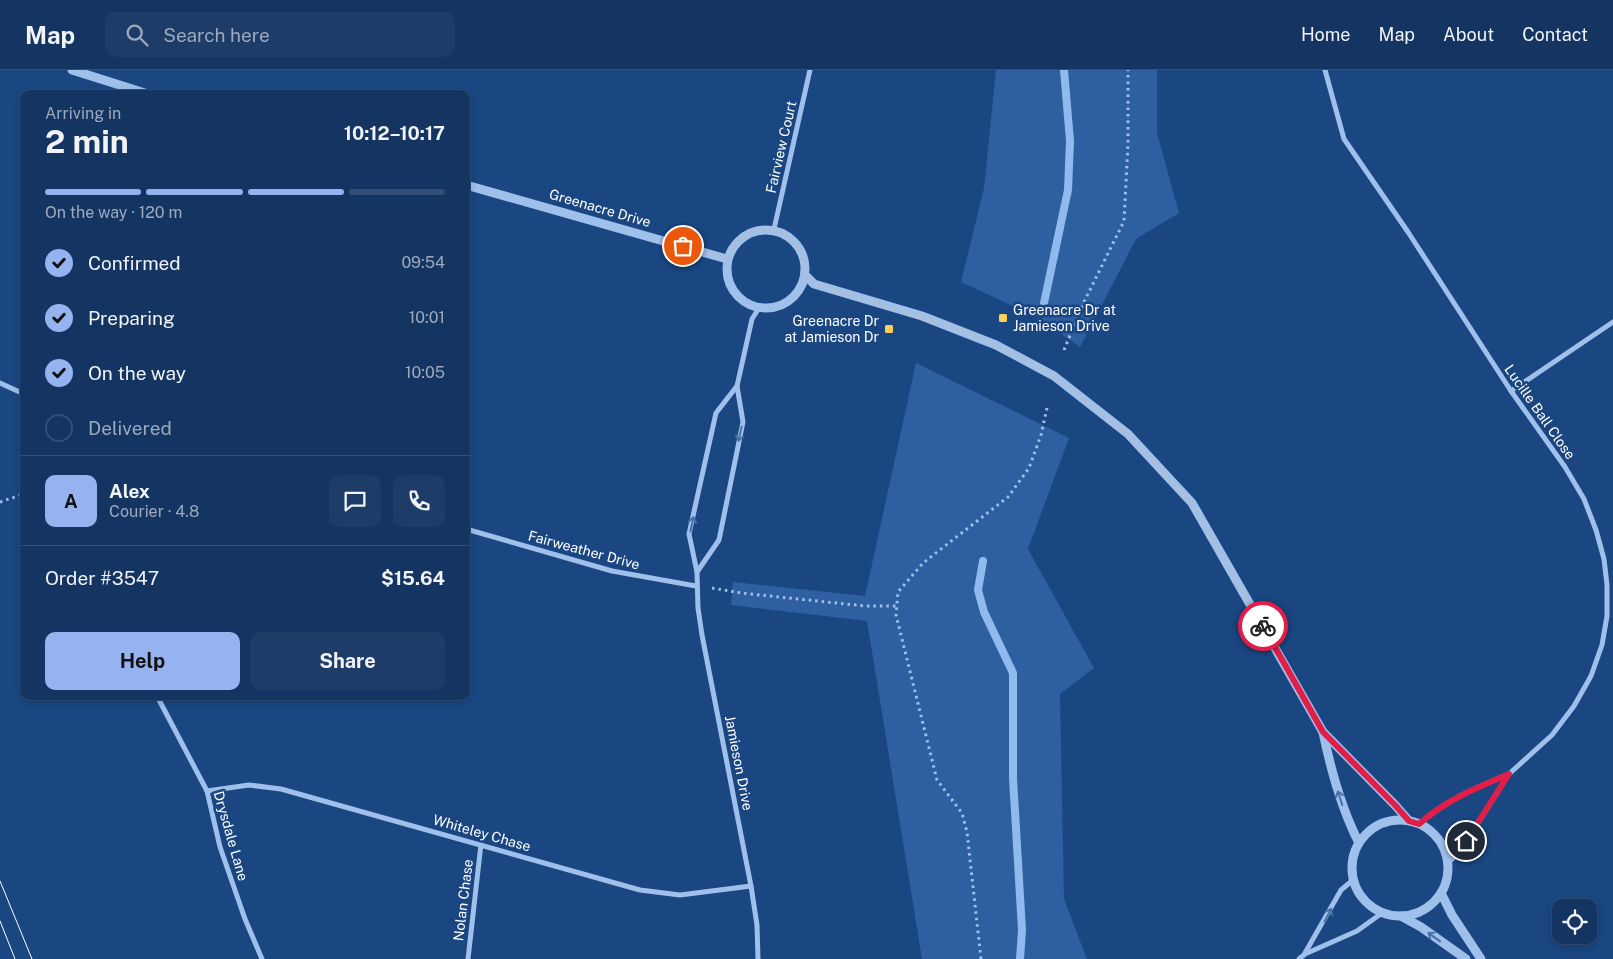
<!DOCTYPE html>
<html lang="en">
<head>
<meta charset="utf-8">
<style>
  :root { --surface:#143462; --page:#1d3c68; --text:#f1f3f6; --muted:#9daabe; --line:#334f77; --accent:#95b2f1 }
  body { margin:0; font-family:"Public Sans",sans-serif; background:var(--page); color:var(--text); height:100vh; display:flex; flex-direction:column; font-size:19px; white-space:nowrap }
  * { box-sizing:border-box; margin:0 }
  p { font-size:16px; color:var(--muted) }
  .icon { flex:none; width:28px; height:28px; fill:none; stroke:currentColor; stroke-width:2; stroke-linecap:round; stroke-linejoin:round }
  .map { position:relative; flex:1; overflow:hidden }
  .drawer { position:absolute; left:20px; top:20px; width:450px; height:610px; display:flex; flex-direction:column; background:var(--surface); border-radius:10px; box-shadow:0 2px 8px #0003,0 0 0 1px var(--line) }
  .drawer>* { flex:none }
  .buttons { position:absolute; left:1552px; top:829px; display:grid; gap:10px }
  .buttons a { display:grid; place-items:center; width:45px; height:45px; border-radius:10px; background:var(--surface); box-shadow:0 2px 8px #0003,0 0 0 1px var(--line); font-size:25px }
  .pin { position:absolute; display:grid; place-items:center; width:42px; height:42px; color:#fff; margin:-21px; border:2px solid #fff; border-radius:50%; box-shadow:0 1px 5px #0007 }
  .courier { position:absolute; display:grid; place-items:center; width:50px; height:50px; margin:-25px; border:4px solid #e11d48; border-radius:50%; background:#fff; color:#222; box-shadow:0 1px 6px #0007 }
  .overview em { font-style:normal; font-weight:700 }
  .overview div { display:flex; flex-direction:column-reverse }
  .overview { display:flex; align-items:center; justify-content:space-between; height:85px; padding:0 25px }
  h1 { font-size:32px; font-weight:700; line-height:38px }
  .bar { display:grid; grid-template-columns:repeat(4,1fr); gap:8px 5px; align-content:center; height:60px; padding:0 25px }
  .bar i { height:6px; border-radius:4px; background:var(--line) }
  .bar .selected { background:var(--accent) }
  .bar p { grid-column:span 4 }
  .line { display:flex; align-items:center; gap:12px; padding:0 25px; border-top:1px solid var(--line) }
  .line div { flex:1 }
  .round { display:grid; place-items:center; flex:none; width:52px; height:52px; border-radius:10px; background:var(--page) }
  ol { padding:0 25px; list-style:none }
  li { display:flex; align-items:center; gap:15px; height:55px }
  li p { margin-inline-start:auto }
  li .icon { padding:5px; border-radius:50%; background:var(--accent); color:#111; stroke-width:4 }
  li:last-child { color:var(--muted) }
  li i { width:28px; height:28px; border:2px solid var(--line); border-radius:50% }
  .cta { display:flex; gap:10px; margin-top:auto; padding:10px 25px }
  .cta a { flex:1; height:58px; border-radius:10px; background:var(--accent); color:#111; font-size:20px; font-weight:700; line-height:58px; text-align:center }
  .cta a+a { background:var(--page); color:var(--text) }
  header { display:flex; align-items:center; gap:30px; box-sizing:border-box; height:70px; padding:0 25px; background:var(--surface); border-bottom:1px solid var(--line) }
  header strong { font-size:24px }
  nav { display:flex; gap:28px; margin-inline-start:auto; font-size:18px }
  .search { width:350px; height:45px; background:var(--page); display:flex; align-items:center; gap:12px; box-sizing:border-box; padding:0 18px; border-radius:10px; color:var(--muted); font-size:19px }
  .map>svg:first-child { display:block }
  .green { fill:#2d5fa1 }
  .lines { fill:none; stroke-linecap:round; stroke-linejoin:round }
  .stream { stroke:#90baed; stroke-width:8 }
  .path { stroke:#9ec0eb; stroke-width:3; stroke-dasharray:2.5 4; stroke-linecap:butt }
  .minor { stroke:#9ec0eb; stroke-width:5 }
  .tertiary { stroke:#9ec0eb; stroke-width:9 }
  .tram { stroke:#fff; stroke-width:1 }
  .oneway { stroke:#4871a7 }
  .done { stroke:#afbed3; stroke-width:5; stroke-dasharray:0 9 }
  .route { stroke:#e11d48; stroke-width:6 }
  .poi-dot { fill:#fdd059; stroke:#1a4682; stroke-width:2 }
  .labels { text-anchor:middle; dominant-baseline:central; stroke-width:5; stroke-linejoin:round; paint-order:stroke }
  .street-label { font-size:14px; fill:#fff; stroke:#1a4682 }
  .poi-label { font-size:14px; fill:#fff; stroke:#1a4682; text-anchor:start }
</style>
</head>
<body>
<header>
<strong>Map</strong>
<div class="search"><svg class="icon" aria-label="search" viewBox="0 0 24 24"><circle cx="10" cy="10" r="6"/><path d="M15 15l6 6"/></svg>Search here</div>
<nav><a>Home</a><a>Map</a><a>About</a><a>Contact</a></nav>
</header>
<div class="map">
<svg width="1613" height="889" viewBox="0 0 1613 889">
  <rect width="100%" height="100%" fill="#1a4682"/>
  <g class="green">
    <polygon points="996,0 1157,0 1157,63 1179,143 1136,169 1080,277 1037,247 961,212 984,118"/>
    <polygon points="916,293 1069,368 1028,479 1094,598 1060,624 1064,829 1087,889 922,889 867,551 731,535 733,512 865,526"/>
  </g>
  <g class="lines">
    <g class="stream">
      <polyline points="1044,233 1068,120 1070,71 1064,0"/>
      <polyline points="983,491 978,520 984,542 1013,603 1013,708 1022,860 1020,889"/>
    </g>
    <g class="path">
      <polyline points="1064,280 1083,234 1124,151 1128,74 1128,0"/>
      <polyline points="0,432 24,424"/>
      <polyline points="712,518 741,523 865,536 897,536"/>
      <polyline points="981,889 967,762 962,743 937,710 896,545 898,522 923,493 1008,427 1029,398 1041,365 1047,338"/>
    </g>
    <g class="minor">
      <polyline points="1325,0 1344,69 1408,162 1511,321 1565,397 1584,429 1596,460 1604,489 1607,515 1607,546 1602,575 1591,606 1574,636 1552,665 1509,704 1459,783 1448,793"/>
      <polyline points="774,159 810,0"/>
      <polyline points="0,313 24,324"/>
      <polyline points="737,316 716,343 689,464 697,502 698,538 702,565 751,816 757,855 758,889"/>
      <polyline points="1511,321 1613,252"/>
      <polyline points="466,459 612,501 696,516"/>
      <polyline points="697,502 719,470 743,352 737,316 752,249 759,238"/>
      <polyline points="157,626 207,721 220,777 245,849 262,889"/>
      <polyline points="207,721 249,715 281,719 640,820 680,825 751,816"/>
      <path d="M1419 754C1446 730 1475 718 1509 704"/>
      <polyline points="1305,883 1341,820 1353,810"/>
      <polyline points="468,889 481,774"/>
      <polyline points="1299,889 1305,884 1357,861 1382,843"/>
    </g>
    <g class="tertiary">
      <polyline points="72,0 148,24"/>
      <polyline points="466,115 727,189"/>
      <circle cx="766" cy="199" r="39"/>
      <polyline points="805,205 814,214 922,246 996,275 1054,306 1128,364 1192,433 1323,662 1395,735 1409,751"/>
      <path d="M1323 662C1331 701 1341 738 1359 773"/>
      <circle cx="1400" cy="798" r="48"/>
      <polyline points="1441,823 1452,845 1481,889"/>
      <polyline points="1401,846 1421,857 1466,889"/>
    </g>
    <g class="tram">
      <polyline points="0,811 32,889"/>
      <polyline points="0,851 15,889"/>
    </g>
  </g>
  <defs><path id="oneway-shaft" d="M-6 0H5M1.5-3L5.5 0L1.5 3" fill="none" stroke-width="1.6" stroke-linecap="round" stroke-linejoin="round" transform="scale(1.25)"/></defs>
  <g class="oneway">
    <use href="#oneway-shaft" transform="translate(740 364) rotate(102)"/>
    <use href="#oneway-shaft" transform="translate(692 454) rotate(-78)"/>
    <use href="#oneway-shaft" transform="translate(1340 728) rotate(-108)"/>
    <use href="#oneway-shaft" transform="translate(1328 845) rotate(-62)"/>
    <use href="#oneway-shaft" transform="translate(1434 867) rotate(-144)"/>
  </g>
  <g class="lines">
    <path class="done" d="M683 176 727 188C749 141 805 154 805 205L814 214 956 258 996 275 1054 306 1128 364 1192 434 1263 556"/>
    <path class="route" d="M1263 556 1323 662 1395 735 1409 751 1419 754C1446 730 1476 718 1509 704L1466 771"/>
  </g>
  <g class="poi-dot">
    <rect x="998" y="243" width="10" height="10" rx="2.5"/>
    <rect x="884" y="254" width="10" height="10" rx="2.5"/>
  </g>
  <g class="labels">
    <g class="street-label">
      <text transform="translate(781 77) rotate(-77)">Fairview Court</text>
      <text transform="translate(600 138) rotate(16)">Greenacre Drive</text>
      <text transform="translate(1540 342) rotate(55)">Lucille Ball Close</text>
      <text transform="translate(584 480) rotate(15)">Fairweather Drive</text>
      <text transform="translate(739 693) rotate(79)">Jamieson Drive</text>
      <text transform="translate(482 763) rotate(16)">Whiteley Chase</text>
      <text transform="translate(231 766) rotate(74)">Drysdale Lane</text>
      <text transform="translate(463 830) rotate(-83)">Nolan Chase</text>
    </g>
    <g class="poi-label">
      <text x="1013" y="240">Greenacre Dr at<tspan x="1013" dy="16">Jamieson Drive</tspan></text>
      <text x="879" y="251" text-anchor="end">Greenacre Dr<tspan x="879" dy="16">at Jamieson Dr</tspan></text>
    </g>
  </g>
</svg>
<div class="buttons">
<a><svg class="icon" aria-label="locate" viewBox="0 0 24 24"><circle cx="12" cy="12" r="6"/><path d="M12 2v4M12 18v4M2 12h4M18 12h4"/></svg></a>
</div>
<div class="pin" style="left:683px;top:176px;background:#ea580c"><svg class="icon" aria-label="bag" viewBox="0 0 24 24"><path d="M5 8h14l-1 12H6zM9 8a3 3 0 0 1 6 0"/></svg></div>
<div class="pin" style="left:1466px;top:771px;background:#1f2937"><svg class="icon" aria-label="home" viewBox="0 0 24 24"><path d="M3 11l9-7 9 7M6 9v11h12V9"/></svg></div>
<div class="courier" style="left:1263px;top:556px"><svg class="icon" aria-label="bike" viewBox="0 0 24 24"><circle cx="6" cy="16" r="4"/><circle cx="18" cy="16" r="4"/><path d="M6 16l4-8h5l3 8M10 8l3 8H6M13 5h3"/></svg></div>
<section class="drawer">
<div class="overview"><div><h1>2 min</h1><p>Arriving in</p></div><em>10:12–10:17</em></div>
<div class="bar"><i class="selected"></i><i class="selected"></i><i class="selected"></i><i></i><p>On the way · 120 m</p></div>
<ol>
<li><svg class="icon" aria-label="check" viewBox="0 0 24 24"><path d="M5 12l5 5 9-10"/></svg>Confirmed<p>09:54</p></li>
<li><svg class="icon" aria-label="check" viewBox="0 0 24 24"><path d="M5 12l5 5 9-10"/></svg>Preparing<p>10:01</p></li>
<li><svg class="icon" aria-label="check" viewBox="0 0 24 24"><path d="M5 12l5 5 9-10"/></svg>On the way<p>10:05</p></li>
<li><i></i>Delivered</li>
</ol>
<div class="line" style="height:90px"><b class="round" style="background:var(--accent);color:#111">A</b><div><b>Alex</b><p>Courier · 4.8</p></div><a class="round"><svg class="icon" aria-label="chat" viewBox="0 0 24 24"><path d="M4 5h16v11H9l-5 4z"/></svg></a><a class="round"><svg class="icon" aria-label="phone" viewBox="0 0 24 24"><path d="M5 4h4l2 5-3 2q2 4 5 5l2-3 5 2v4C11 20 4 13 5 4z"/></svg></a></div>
<div class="line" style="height:65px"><div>Order #3547</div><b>$15.64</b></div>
<div class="cta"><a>Help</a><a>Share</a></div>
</section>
</div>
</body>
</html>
